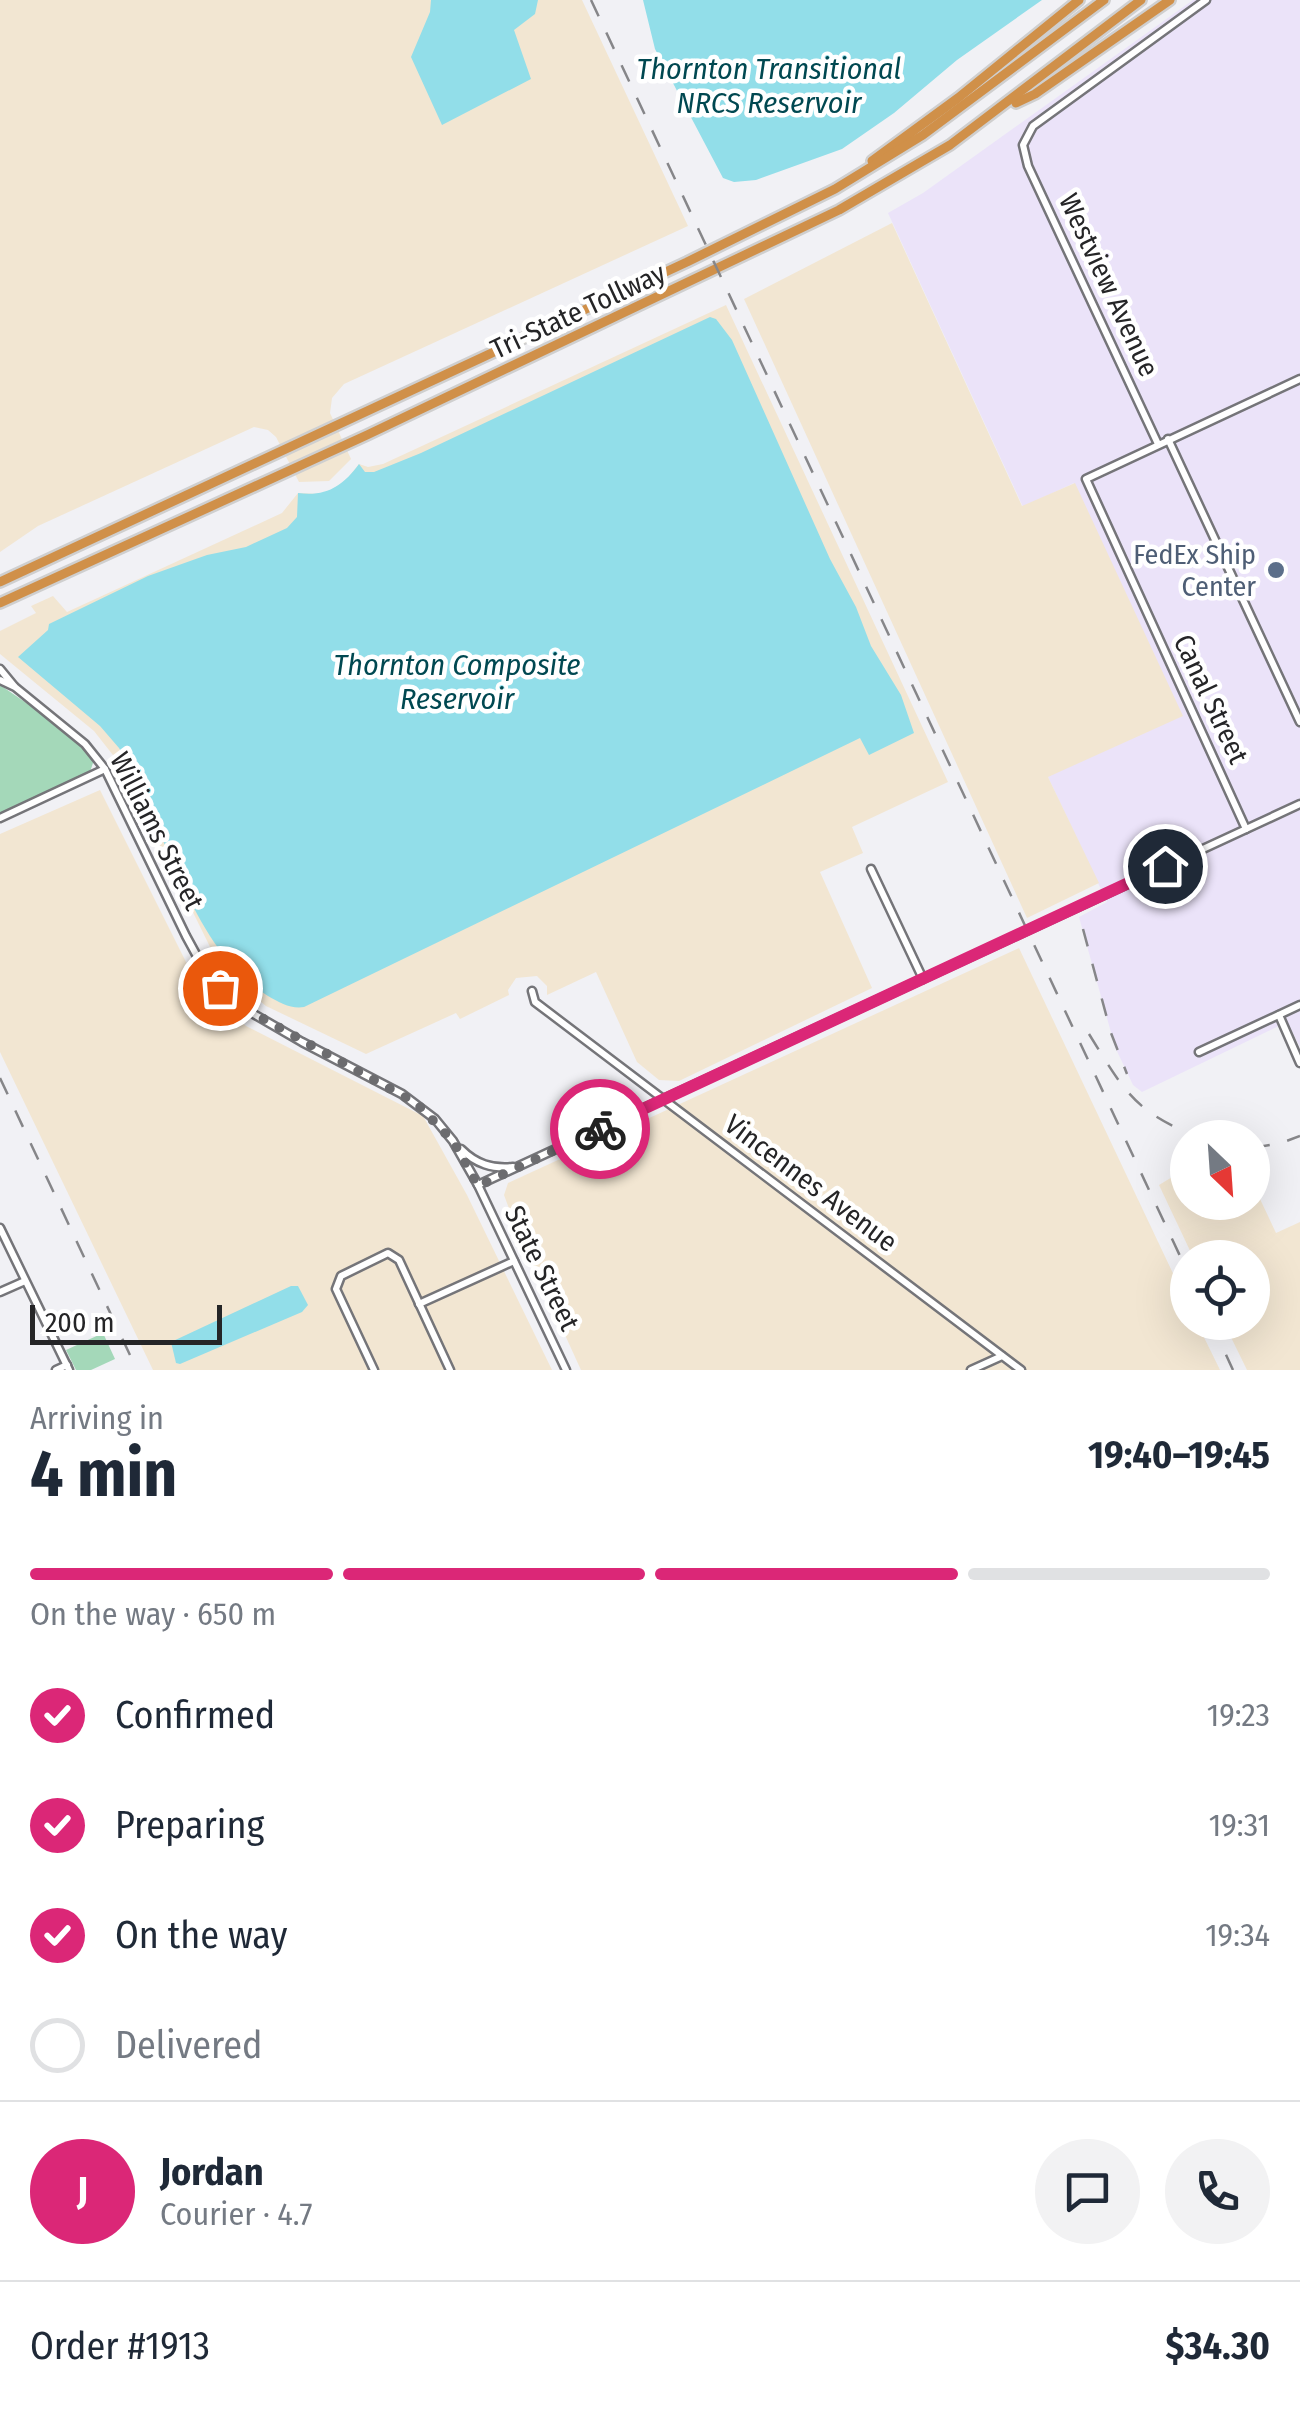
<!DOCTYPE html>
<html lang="en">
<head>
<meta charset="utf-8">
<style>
  :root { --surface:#fff; --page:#f2f2f3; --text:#1f2937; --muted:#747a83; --line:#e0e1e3; --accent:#db2777 }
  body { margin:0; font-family:"Fira Sans Condensed",sans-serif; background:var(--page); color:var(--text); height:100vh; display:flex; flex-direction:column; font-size:38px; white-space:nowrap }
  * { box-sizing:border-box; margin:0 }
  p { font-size:32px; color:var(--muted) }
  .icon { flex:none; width:55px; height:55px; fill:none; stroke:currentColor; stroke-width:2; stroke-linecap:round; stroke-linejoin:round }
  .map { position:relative; height:1370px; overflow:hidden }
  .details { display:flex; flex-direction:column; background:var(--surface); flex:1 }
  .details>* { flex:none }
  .needle { width:65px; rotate:155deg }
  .fabs { position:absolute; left:1170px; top:1120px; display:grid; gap:20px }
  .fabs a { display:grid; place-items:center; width:100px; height:100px; border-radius:50%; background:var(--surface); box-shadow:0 10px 40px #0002; font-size:50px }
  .scale { position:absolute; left:30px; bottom:25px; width:192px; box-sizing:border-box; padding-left:10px; border:5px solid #252527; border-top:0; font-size:28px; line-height:35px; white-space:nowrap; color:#252527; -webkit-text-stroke:8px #fff; paint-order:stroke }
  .pin { position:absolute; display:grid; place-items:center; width:85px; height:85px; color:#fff; margin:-42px; border:5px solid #fff; border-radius:50%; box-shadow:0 2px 10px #0007 }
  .courier { position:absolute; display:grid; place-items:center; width:100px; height:100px; margin:-50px; border:8px solid #db2777; border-radius:50%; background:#fff; color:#222; box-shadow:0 2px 12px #0007 }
  .overview em { font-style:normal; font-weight:700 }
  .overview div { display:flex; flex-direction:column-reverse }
  .overview { display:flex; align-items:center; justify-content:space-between; height:170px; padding:0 30px }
  h1 { font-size:65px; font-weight:700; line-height:75px }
  .bar { display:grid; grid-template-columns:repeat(4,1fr); gap:15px 10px; align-content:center; height:120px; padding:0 30px }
  .bar i { height:12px; border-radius:8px; background:var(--line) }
  .bar .current { background:var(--accent) }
  .bar p { grid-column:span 4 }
  .line { display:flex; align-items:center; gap:25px; padding:0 30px; border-top:2px solid var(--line) }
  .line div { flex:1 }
  .round { display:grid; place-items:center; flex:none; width:105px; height:105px; border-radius:52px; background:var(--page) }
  ol { padding:0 30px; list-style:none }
  li { display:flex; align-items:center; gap:30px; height:110px }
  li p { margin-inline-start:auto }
  li .icon { padding:10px; border-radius:50%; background:var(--accent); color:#fff; stroke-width:4 }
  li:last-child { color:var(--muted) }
  li i { width:55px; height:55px; border:5px solid var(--line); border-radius:50% }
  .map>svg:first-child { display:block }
  .commercial { fill:#ebe3f9 }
  .industrial { fill:#f2e6d2 }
  .green { fill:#a4d8b9 }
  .water { fill:#92dee9 }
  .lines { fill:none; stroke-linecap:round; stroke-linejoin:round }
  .minor-casing { stroke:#757579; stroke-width:11 }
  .highway-casing { stroke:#cfcfcf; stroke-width:14 }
  .minor { stroke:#fff; stroke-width:6 }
  .highway { stroke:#d09049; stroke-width:9 }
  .rail { stroke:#868689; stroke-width:2.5; stroke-dasharray:18 18; stroke-linecap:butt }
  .done { stroke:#6c6c6f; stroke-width:10; stroke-dasharray:0 18 }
  .route { stroke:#db2777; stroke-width:12 }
  .service-dot { fill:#5c6f8a; stroke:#fff; stroke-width:4 }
  .labels { text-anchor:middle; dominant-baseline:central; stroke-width:9; stroke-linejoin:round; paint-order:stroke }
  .street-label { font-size:28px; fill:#252527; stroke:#fff }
  .service-label { font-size:28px; fill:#4e5e75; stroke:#fff; text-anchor:end }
  .water-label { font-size:30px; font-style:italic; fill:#004851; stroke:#fff }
</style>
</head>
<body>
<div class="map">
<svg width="1300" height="1370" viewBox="0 0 1300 1370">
  <rect width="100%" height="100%" fill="#f1f1f5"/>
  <polygon class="commercial" points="1193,0 1300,0 1300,1047 1287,1022 1142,1092 1133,1085 1115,1047 1079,917 1107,902 1048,777 1074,483 1023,507 888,213 923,193"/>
  <g class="industrial">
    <polygon points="0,0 582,0 688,226 344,384 332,398 330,413 351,459 329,481 299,482 276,437 268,430 254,427 38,526 0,552"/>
    <polygon points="892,223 1022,506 1075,483 1183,716 1048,777 1099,883 1027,918 744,299"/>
    <polygon points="726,305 948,782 852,827 863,853 820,872 872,988 679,1081 659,1080 637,1062 596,972 547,995 547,986 537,976 516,978 508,990 509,995 460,1019 456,1013 366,1054 266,1006 233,979 214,955 120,764 94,731 0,654 0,631 36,613 31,606 53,596 67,612 282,513 298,493 321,494 333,489 347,479 359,464 368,467 383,464"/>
    <polygon points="100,790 196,982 246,1026 423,1116 467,1195 552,1370 153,1370 0,1052 0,834"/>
    <polygon points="1019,948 1187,1303 1188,1322 1197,1323 1220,1370 581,1370 517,1230 504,1195 508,1183"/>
    <polygon points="1187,1168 1188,1202 1252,1202 1253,1184 1276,1233 1300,1222 1300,1370 1247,1370 1224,1323 1252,1322 1252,1258 1193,1257 1159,1185"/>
  </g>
  <g class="green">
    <polygon points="0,685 97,751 90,772 0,813"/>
    <polygon points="103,1333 115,1359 91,1370 76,1370 66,1350"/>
  </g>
  <g class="water">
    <polygon points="431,0 538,0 535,14 514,30 531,79 442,125 411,57 430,12"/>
    <polygon points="643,0 1042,0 957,60 894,113 842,149 756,180 734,182 723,178 655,49"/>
    <path d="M710 317 716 319 732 340 830 559 856 607 871 646 901 695 914 733 869 755 860 738 304 1007C291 1009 280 1003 268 996 190 949 166 825 119 748L100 726 18 657 48 630 49 624 148 576 207 555 246 547 287 528 297 517 298 493C326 497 343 486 359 464L365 472H374L421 453Z"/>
    <polygon points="291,1286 298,1286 308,1305 302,1312 180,1364 176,1363 171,1342"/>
  </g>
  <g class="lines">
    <g class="minor-casing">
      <g id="minor">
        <polyline points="1168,439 1300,722"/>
        <polyline points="1158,444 1028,166 1023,145 1033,126 1206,0"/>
        <polyline points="0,669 14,686"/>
        <polyline points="0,680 15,687 85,744 105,769 186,936 204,969 219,988 238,1005 302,1042 402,1094 435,1119 453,1141 478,1185 566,1370"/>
        <polyline points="0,818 105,769"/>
        <polyline points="1246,829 1086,479 1300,379"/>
        <polyline points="871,869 923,979"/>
        <polyline points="532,991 535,1002 1021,1370"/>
        <polyline points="1279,1015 1300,1063"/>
        <polyline points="1199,1052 1300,1005"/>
        <path d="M461 1149C476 1164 492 1169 513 1167"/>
        <polyline points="478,1185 1300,804"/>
        <polyline points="0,1228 69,1370"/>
        <polyline points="0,1292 25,1281"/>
        <polyline points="419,1304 514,1261"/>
        <polyline points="56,1370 67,1365"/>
        <polyline points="374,1370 336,1289 341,1276 388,1253 399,1260 450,1370"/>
        <polyline points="971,1370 1002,1356"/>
      </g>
    </g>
    <g class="highway-casing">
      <g id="highway">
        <polyline points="1016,103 1035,94 1170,0"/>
        <polyline points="872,161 958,98 1079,0"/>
        <polyline points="0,582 687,262 835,189 923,135 1104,0"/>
        <polyline points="0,603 367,435 839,210 950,145 1141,0"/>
      </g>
    </g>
    <use href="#minor" class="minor"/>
    <use href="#highway" class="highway"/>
    <g class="rail">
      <polyline points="591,0 1188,1273"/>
      <polyline points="1083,929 1111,1033 1127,1074"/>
      <path d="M1089 1034C1125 1092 1135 1113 1201 1138"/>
      <polyline points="0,1078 137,1370"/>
      <polyline points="1252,1148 1281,1143 1300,1136"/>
      <polyline points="1211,1322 1233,1370"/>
    </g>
  </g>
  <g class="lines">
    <polyline class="done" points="220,988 238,1005 416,1103 453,1141 478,1186 600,1129"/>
    <polyline class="route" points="600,1129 1165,866"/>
  </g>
  <circle class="service-dot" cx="1276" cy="570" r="10"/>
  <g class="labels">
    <g class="street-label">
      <text transform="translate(1109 285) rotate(65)">Westview Avenue</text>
      <text transform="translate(578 311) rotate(-25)">Tri-State Tollway</text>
      <text transform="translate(1211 699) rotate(65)">Canal Street</text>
      <text transform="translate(157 831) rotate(63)">Williams Street</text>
      <text transform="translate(811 1183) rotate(37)">Vincennes Avenue</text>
      <text transform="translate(542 1268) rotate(64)">State Street</text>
    </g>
    <g class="service-label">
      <text x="1256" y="554">FedEx Ship<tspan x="1256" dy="32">Center</tspan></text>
    </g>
    <g class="water-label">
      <text x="769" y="69">Thornton Transitional<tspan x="769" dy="34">NRCS Reservoir</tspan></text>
      <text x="457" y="665">Thornton Composite<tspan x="457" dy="34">Reservoir</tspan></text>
    </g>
  </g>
</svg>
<div class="fabs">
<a><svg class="needle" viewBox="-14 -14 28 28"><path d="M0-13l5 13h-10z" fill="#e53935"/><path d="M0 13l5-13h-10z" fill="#747a83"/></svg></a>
<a><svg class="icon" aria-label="locate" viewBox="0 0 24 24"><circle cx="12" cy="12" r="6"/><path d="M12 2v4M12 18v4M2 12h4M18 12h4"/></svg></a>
</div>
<div class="scale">200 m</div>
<div class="pin" style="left:220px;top:988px;background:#ea580c"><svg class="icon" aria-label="bag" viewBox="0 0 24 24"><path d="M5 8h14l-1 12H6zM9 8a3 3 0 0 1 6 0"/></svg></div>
<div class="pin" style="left:1165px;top:866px;background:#1f2937"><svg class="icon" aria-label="home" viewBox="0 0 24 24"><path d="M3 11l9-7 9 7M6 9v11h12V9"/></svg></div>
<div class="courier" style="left:600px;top:1129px"><svg class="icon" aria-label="bike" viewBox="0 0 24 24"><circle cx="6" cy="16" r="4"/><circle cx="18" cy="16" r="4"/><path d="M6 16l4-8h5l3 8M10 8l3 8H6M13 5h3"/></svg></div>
</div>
<section class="details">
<div class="overview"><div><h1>4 min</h1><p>Arriving in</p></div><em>19:40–19:45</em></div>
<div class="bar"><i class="current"></i><i class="current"></i><i class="current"></i><i></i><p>On the way · 650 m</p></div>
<ol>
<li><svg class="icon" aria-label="check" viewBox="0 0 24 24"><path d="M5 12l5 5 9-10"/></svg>Confirmed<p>19:23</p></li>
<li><svg class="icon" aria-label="check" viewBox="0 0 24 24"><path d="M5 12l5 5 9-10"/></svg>Preparing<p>19:31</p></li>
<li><svg class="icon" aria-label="check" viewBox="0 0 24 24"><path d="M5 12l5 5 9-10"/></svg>On the way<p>19:34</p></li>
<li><i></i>Delivered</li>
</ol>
<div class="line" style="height:180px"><b class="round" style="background:var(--accent);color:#fff">J</b><div><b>Jordan</b><p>Courier · 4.7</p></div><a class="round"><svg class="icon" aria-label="chat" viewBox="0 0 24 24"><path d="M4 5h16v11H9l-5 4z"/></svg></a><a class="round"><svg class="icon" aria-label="phone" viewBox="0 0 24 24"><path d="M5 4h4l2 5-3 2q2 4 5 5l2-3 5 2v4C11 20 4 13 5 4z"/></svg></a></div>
<div class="line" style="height:130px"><div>Order #1913</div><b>$34.30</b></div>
</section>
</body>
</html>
